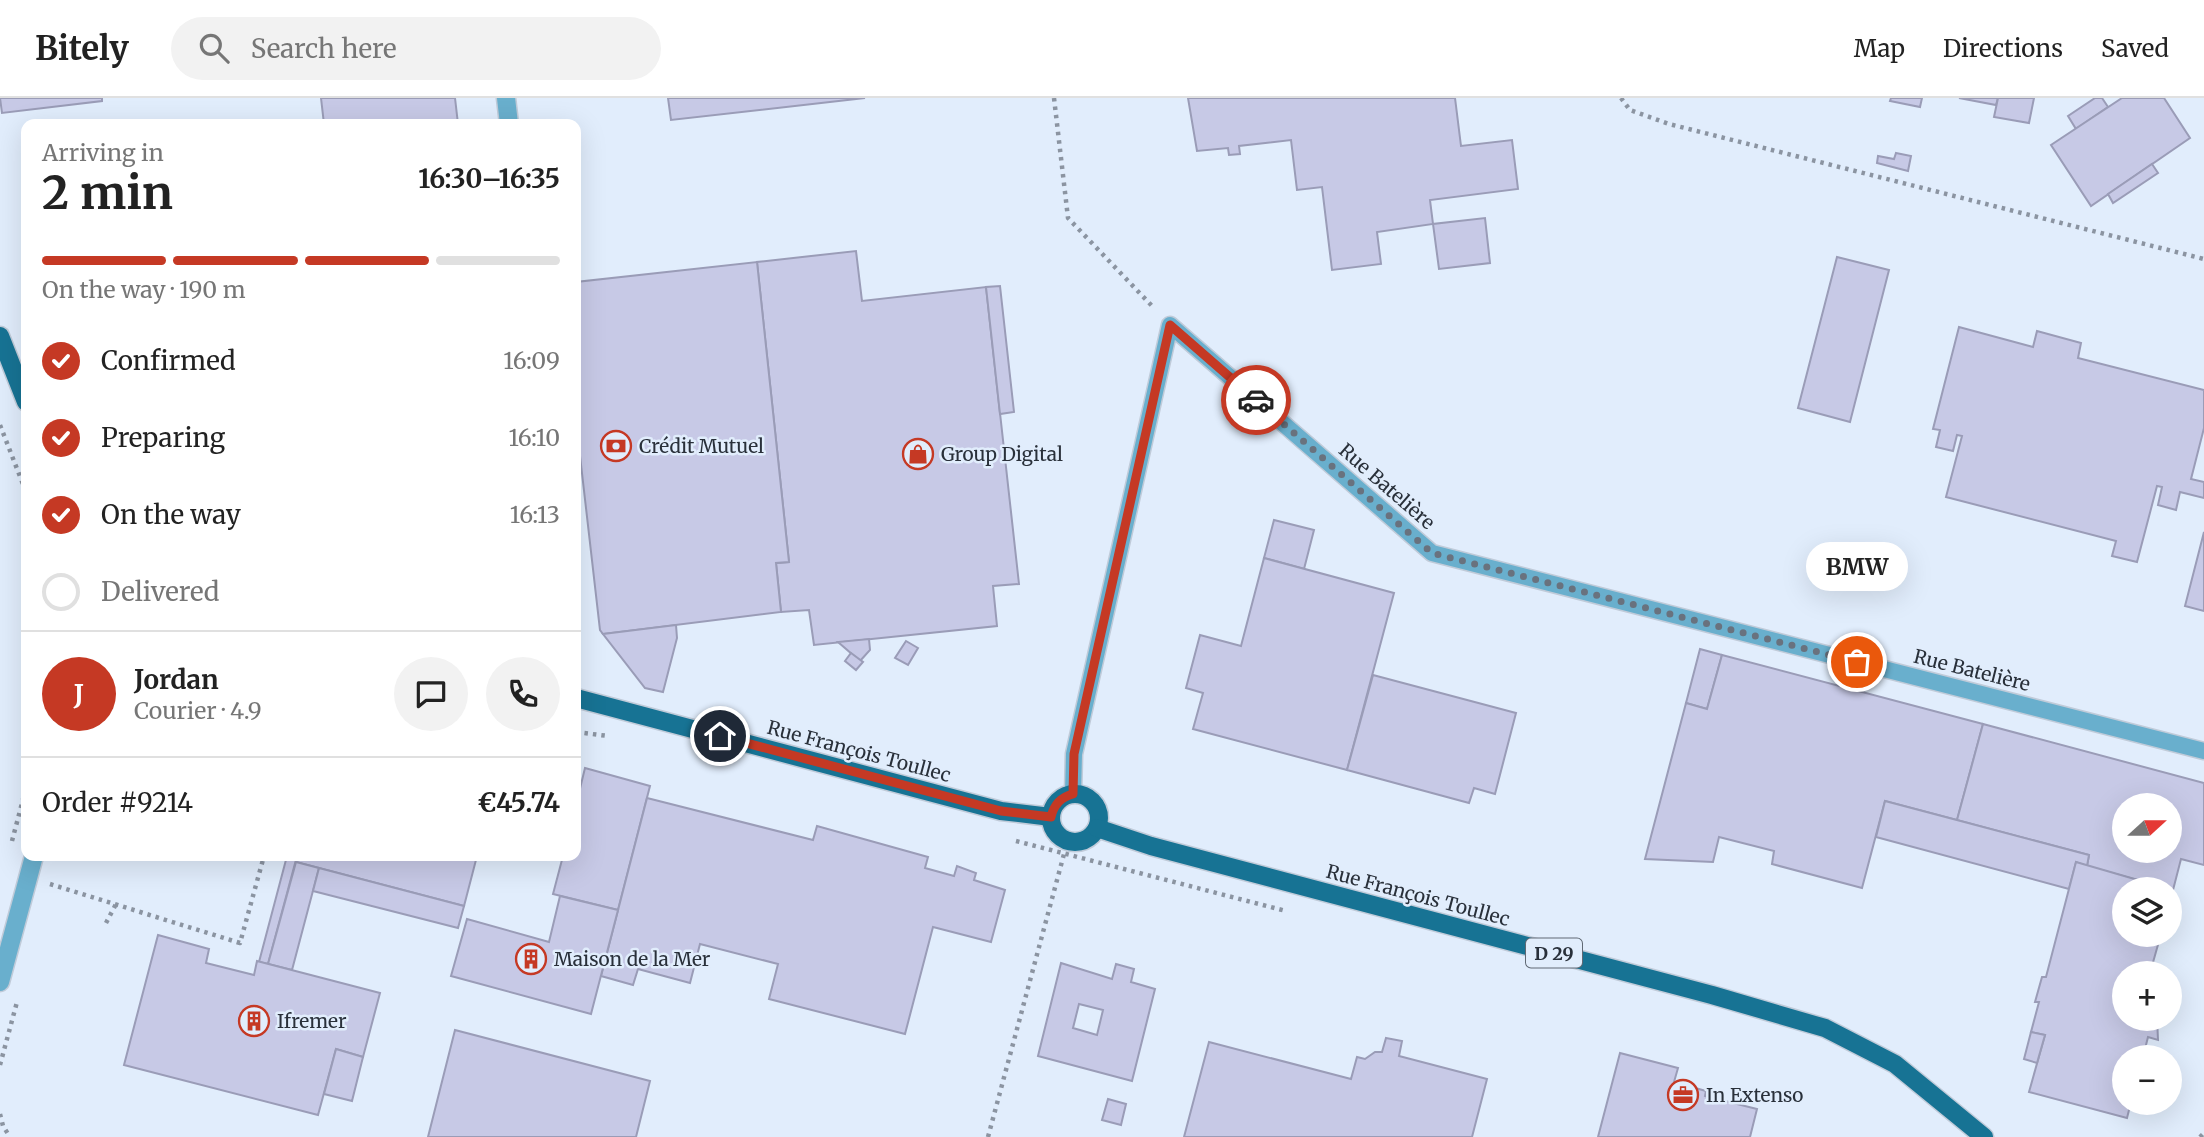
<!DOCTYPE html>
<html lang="en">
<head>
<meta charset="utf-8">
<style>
  :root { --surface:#fff; --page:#f2f2f2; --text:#222; --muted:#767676; --line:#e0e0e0; --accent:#c53924 }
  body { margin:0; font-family:Merriweather,serif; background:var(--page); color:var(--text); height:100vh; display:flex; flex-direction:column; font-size:26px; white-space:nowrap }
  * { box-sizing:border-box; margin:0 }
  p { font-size:23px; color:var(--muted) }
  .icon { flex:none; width:38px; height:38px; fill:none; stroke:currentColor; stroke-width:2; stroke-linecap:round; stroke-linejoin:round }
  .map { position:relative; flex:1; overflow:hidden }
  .panel { position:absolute; left:21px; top:21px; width:560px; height:742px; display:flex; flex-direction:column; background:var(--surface); border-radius:14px; box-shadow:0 7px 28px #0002 }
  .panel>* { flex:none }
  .needle { width:46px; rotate:69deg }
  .tools { position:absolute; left:2112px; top:695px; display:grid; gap:14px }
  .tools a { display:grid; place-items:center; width:70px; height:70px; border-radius:50%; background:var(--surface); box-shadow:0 7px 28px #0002; font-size:35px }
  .pin { position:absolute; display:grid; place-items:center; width:60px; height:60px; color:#fff; margin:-30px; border:4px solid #fff; border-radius:50%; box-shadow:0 2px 7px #0007 }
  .courier { position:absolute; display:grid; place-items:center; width:70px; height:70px; margin:-35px; border:5px solid #c53924; border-radius:50%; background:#fff; color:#222; box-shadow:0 2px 9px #0007 }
  .bubble { position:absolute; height:49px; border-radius:24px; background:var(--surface); box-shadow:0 7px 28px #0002; font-size:23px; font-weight:700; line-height:49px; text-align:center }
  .headline em { font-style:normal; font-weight:700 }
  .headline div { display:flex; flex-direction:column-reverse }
  .headline { display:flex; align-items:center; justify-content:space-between; height:119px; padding:0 21px }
  h1 { font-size:46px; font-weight:700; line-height:52px }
  .bar { display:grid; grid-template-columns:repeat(4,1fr); gap:10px 7px; align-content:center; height:84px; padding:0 21px }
  .bar i { height:9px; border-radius:5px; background:var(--line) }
  .bar .active { background:var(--accent) }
  .bar p { grid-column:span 4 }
  .line { display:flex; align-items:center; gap:18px; padding:0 21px; border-top:2px solid var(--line) }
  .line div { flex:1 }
  .round { display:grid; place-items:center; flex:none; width:74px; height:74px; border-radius:37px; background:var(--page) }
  ol { padding:0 21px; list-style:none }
  li { display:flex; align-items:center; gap:21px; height:77px }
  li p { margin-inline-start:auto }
  li .icon { padding:7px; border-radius:50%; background:var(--accent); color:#fff; stroke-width:4 }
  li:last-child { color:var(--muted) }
  li i { width:38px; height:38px; border:4px solid var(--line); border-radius:50% }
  header { display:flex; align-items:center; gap:42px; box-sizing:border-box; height:98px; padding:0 35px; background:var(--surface); border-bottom:2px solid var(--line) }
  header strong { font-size:33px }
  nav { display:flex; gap:38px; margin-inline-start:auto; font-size:24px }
  .search { width:490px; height:63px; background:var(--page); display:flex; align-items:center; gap:18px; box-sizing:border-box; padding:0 24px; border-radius:38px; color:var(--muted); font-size:26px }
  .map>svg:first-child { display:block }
  .building { fill:#c7c9e6; stroke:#9a9cb7; stroke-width:2; fill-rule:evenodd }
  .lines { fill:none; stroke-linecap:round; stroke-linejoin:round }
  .lane-casing { stroke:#c0cbd9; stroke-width:19 }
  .street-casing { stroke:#c0cbd9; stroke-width:21 }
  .primary-casing { stroke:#c0cbd9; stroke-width:21 }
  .path { stroke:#8b94a1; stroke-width:4.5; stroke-dasharray:3.5 5; stroke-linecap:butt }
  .lane { stroke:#69afcd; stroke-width:16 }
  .street { stroke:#69afcd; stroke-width:18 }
  .primary { stroke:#177394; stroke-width:18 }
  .done { stroke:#69727e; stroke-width:7; stroke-dasharray:0 12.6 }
  .route { stroke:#c53924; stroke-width:9 }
  .labels { text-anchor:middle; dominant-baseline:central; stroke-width:5; stroke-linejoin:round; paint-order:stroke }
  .shield { fill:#e1edfc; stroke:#606974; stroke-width:2 }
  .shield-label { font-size:18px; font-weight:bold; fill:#29303a }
  .poi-label { font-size:19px; fill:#29303a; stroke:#e1edfc; text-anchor:start }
  .street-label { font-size:19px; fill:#29303a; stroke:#e1edfc }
</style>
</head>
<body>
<header>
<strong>Bitely</strong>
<div class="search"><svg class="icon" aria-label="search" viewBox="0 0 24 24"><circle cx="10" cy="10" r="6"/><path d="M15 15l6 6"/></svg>Search here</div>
<nav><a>Map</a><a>Directions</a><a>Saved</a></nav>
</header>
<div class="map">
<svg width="2204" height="1039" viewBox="0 0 2204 1039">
  <rect width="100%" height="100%" fill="#e1edfc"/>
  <g class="building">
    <polygon points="0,0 102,0 102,3 2,15"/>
    <polygon points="321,0 455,0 458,26 324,26"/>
    <polygon points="668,0 865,0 671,22"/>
    <polygon points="1188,0 1455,0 1461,48 1512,42 1518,91 1430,102 1433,126 1377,134 1381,166 1332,172 1322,89 1297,92 1291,42 1239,48 1240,56 1229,57 1228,50 1197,53"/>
    <polygon points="1891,0 1922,0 1920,9 1890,3"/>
    <polygon points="1959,0 1998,0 1996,7"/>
    <polygon points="1998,0 2034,0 2029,25 1994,19"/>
    <polygon points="2095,0 2102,0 2108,9 2076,31 2068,18"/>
    <polygon points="2122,0 2164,0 2190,40 2091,108 2051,47"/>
    <polygon points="1896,55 1911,58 1908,73 1877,65 1878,58 1894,61"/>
    <polygon points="2152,66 2158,75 2113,105 2108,96"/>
    <polygon points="1485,120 1490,165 1439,171 1433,126"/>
    <polygon points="856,153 862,203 986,189 1019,486 993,488 997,528 814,547 809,512 781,514 776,465 789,464 757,164"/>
    <polygon points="1837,159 1889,172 1850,324 1798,310"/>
    <polygon points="757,164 789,464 776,465 781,514 603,536 600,532 576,323 576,184"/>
    <polygon points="1000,188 1014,314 1000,316 986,189"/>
    <polygon points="1959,229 2033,249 2037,233 2081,245 2078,260 2204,292 2204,330 2191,381 2204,384 2204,400 2180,394 2176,412 2158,407 2162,389 2157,388 2137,464 2112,458 2116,443 1946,399 1962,338 1957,337 1953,353 1936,349 1940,332 1933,331"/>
    <polygon points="1274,422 1314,432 1304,471 1264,460"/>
    <polygon points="2204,434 2204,513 2185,508"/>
    <polygon points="1264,460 1394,495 1347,672 1193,631 1203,595 1186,590 1200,537 1241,548"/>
    <polygon points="676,527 677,540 663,594 645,590 603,536"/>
    <polygon points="869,541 870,552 860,563 838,544"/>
    <polygon points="906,543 918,550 908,567 895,560"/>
    <polygon points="1700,551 1722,557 1707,611 1686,605"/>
    <polygon points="851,555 863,564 856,572 845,563"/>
    <polygon points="1722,557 1983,626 1957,722 1885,703 1862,790 1772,766 1774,753 1719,739 1713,764 1645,761 1686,605 1707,611"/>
    <polygon points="1373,577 1516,615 1495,696 1474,690 1469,705 1347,672"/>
    <path d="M1983 626 2204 685V767L2181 761 2173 792 2087 768 2089 757 1957 722ZM2124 707H2170V752H2124Z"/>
    <polygon points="585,670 650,688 618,812 553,796 563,758 576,758 576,707"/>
    <polygon points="647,700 813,742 817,728 928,759 925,770 954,778 957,768 976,775 974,782 1005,792 991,844 933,829 905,936 769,901 778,866 700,846 690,885 638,871 633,887 601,878"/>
    <polygon points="1885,703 2089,757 2087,768 2076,764 2069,791 1876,739"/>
    <polygon points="287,758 297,758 268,866 259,864"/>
    <polygon points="297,758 477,758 464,808 296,764"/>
    <polygon points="296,764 319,770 292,872 268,866"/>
    <polygon points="2076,764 2169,791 2124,791 2124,836 2161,836 2150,875 2124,875 2124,920 2157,920 2158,942 2148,939 2143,959 2124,959 2124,1004 2131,1004 2127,1020 2029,994 2045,937 2031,934 2039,904 2035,904 2042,879 2046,879"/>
    <polygon points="319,770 464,808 458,830 313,793"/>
    <polygon points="560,798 618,812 591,916 451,878 467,821 549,844"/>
    <polygon points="158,837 209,851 206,865 254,877 257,863 380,895 363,959 336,951 318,1017 124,967"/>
    <path d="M1061 865 1112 881 1116 866 1134 871 1131 884 1155 891 1132 983 1038 958ZM1079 906 1103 912 1097 937 1073 930Z"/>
    <polygon points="455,932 650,983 636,1039 428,1039"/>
    <polygon points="2031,934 2045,937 2037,965 2024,961"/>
    <polygon points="1386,940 1402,943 1399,958 1487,981 1472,1039 1184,1039 1209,944 1351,981 1357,959 1365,961 1375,954 1382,954"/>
    <polygon points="336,951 363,959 352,1003 324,996"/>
    <polygon points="1620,955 1678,970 1674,984 1706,993 1705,998 1757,1011 1750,1039 1598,1039"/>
    <polygon points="1108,1001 1126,1006 1121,1027 1102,1022"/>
  </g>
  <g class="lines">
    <g class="lane-casing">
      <polyline id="lane" points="1073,696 1074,656 1170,227 1432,455 2204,653"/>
    </g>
    <g class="street-casing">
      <g id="street">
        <polyline points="506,0 509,26"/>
        <polyline points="0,884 34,758"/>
      </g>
    </g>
    <g class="primary-casing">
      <g id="primary">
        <polyline points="0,238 26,304"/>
        <polyline points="576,600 1001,713 1051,719"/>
        <circle cx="1075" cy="720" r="24"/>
        <polyline points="1097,730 1151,748 1712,897 1825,930 1895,966 1984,1039"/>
      </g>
    </g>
    <g class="path">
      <polyline points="1054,0 1068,120 1153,209"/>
      <polyline points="1621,0 1630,12 1669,26 2204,161"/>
      <polyline points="0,327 26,394"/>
      <polyline points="576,634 608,638"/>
      <polyline points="12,743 26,690"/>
      <polyline points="1016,743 1286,813"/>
      <polyline points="50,786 240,845 264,758"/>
      <polyline points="106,825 116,806"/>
      <polyline points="0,967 17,904"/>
      <polyline points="0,1016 3,1028 10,1039"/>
      <polyline points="988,1039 1064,756"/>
      <polyline points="2200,1039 2204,1035"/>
    </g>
    <use href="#lane" class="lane"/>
    <use href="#street" class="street"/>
    <use href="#primary" class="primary"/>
  </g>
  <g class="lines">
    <polyline class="done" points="1256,302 1432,455 1857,564"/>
    <path class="route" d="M720 638 1001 713 1051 719C1054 706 1061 699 1073 696L1074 656 1170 227 1256 302"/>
  </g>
  <defs>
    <g id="bank-ring" transform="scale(1.575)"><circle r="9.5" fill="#e1edfc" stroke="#c53924" stroke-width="1.5"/><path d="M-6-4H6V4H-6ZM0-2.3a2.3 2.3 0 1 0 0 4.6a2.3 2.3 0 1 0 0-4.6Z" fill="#c53924"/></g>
    <g id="shop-ring" transform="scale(1.575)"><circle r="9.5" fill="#e1edfc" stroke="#c53924" stroke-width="1.5"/><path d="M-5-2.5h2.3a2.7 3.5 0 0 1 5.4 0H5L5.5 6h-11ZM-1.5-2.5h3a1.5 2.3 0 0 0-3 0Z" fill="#c53924"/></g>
    <g id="building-ring" transform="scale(1.575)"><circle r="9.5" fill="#e1edfc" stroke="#c53924" stroke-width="1.5"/><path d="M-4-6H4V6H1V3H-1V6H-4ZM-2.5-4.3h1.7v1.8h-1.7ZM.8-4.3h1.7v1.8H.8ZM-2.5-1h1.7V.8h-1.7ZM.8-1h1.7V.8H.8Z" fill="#c53924"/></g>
    <g id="office-ring" transform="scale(1.575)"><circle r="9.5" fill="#e1edfc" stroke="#c53924" stroke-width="1.5"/><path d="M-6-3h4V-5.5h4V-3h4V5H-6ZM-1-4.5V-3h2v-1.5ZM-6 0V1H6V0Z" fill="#c53924"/></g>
  </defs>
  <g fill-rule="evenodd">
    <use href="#bank-ring" x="616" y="348"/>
    <use href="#shop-ring" x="918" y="356"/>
    <use href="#building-ring" x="531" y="861"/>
    <use href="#building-ring" x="254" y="923"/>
    <use href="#office-ring" x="1683" y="997"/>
  </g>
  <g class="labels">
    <rect class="shield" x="1526" y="840.5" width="56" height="29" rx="5"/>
    <g class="shield-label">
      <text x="1554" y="855">D 29</text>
    </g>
    <g class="poi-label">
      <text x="639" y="348">Crédit Mutuel</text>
      <text x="941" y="356">Group Digital</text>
      <text x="554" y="861">Maison de la Mer</text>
      <text x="277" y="923">Ifremer</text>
      <text x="1706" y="997">In Extenso</text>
    </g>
    <g class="street-label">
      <text transform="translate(1387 388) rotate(41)">Rue Batelière</text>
      <text transform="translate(1972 572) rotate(14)">Rue Batelière</text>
      <text transform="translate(859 653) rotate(15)">Rue François Toullec</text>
      <text transform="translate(1418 797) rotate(15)">Rue François Toullec</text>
    </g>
  </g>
</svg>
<div class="tools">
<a><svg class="needle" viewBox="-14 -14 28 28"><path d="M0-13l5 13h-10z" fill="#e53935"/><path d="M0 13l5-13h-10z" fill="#767676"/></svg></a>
<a><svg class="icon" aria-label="layers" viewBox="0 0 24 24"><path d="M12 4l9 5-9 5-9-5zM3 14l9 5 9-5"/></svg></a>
<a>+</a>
<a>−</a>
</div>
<div class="pin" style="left:1857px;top:564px;background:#ea580c"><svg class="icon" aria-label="bag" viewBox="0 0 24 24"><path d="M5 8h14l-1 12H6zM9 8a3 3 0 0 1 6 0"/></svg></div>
<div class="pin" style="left:720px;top:638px;background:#1f2937"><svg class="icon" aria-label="home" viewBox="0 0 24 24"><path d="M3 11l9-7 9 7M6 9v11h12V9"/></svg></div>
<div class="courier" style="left:1256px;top:302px"><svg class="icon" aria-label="car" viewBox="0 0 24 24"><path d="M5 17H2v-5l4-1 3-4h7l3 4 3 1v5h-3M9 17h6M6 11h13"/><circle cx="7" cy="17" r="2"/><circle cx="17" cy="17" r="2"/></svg></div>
<div class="bubble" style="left:1806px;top:444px;width:102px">BMW</div>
<section class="panel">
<div class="headline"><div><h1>2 min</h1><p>Arriving in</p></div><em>16:30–16:35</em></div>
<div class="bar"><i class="active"></i><i class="active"></i><i class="active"></i><i></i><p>On the way · 190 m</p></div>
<ol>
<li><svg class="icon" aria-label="check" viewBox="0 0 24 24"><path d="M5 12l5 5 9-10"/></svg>Confirmed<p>16:09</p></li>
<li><svg class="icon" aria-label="check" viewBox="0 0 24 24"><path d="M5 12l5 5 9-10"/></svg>Preparing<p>16:10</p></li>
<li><svg class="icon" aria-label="check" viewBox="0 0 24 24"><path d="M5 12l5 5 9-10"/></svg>On the way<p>16:13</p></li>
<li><i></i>Delivered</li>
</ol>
<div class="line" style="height:126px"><b class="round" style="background:var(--accent);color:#fff">J</b><div><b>Jordan</b><p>Courier · 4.9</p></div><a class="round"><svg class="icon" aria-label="chat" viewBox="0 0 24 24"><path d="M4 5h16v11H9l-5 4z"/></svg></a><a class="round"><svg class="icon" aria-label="phone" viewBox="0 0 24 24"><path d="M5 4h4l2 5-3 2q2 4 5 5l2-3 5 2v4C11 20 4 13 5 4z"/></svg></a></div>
<div class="line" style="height:91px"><div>Order #9214</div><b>€45.74</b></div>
</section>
</div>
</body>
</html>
